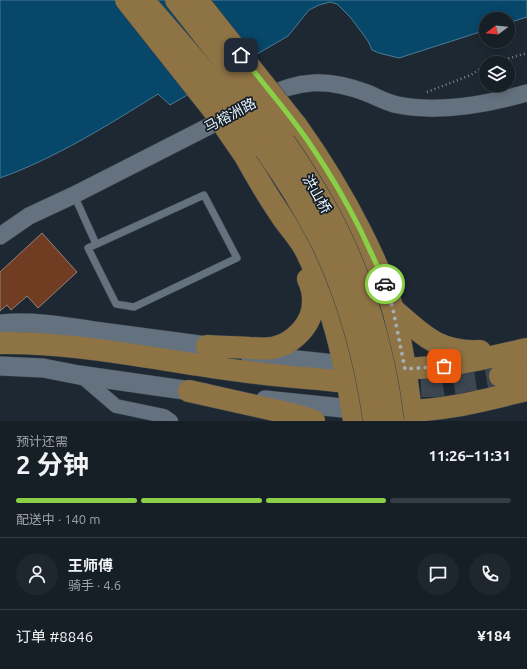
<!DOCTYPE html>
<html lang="zh">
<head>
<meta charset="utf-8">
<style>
  :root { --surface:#161e26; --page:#1f272e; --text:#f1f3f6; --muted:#9ea2a7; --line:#353c43; --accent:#89cf48 }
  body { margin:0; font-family:Ubuntu,"Noto Sans SC",sans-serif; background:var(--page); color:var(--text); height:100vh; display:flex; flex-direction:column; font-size:15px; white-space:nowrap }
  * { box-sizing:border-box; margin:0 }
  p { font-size:13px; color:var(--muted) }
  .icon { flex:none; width:22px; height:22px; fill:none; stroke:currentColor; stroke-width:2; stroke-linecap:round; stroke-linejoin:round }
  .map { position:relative; height:421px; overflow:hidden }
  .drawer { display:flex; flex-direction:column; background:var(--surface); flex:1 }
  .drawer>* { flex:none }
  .needle { width:26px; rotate:254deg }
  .tools { position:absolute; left:479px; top:12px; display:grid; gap:8px }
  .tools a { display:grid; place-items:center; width:36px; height:36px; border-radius:50%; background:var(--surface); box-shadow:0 2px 10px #0003,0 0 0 1px var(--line); font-size:20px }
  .pin { position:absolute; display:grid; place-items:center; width:34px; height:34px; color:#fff; margin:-17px; border-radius:8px; box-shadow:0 2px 6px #0006 }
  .courier { position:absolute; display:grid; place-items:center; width:40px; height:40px; margin:-20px; border:3px solid #89cf48; border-radius:50%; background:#fff; color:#222; box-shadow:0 1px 5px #0007 }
  .overview em { font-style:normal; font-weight:700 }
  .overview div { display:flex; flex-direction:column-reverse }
  .overview { display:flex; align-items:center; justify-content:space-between; height:68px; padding:0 16px }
  h1 { font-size:26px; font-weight:700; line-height:30px }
  .bar { display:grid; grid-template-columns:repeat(4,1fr); gap:6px 4px; align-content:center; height:48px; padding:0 16px }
  .bar i { height:5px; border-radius:3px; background:var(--line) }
  .bar .current { background:var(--accent) }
  .bar p { grid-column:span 4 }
  .line { display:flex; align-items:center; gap:10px; padding:0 16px; border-top:1px solid var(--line) }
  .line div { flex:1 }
  .round { display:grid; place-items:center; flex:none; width:42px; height:42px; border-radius:21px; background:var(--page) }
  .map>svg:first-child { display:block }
  .water { fill:#074769; stroke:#4c7b95 }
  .building { fill:#713d22; stroke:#95827a }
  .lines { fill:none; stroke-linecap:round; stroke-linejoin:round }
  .primary-tunnel { stroke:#3c4651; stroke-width:22; stroke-dasharray:22 11; stroke-linecap:butt }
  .service-casing { stroke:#39434c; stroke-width:8 }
  .minor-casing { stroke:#39434c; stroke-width:15 }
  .tertiary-casing { stroke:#39434c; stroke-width:18 }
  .secondary-casing { stroke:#39434c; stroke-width:20 }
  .primary-casing { stroke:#39434c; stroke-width:23 }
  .path { stroke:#7f8892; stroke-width:2.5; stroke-dasharray:1 3; stroke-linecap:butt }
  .service { stroke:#64717e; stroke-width:7 }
  .minor { stroke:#64717e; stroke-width:14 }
  .tertiary { stroke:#64717e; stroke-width:17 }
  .secondary { stroke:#64717e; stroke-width:19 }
  .primary { stroke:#8e7345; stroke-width:22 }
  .primary-bridge-casing { stroke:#39434c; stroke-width:23; stroke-linecap:butt }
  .primary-bridge { stroke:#8e7345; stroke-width:22 }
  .done { stroke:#a4acb5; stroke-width:4; stroke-dasharray:0 7.2 }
  .route { stroke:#89cf48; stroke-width:5 }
  .labels { text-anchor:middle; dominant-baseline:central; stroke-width:3.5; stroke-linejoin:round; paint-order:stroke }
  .street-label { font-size:14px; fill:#ecf3fb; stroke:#141f29 }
</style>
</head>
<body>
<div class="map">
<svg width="527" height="421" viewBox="0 0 527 421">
  <rect width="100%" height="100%" fill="#1d2833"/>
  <path class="water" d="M0 0H527V17L508 23V19H486V30L399 58 379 53 372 50 368 41 351 18 337 4 330 2 319 5 309 10 288 36 170 105 158 94C108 125 56 158 0 178Z"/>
  <polygon class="building" points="42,233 77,272 38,308 27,296 11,310 7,305 0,311 0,272"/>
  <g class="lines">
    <polyline class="primary-tunnel" points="388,387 437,386 500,376"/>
    <g class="service-casing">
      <g id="service">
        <polyline points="74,195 96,244"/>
        <polygon points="204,195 237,258 134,307 116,304 88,248"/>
      </g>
    </g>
    <g class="minor-casing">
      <polyline id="minor" points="80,375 116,406 164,416 171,421"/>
    </g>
    <g class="tertiary-casing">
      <g id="tertiary">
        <path d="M261 99C298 79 328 78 367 93 377 97 387 103 398 105 438 113 488 104 527 93"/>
        <polyline points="0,236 29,216 74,195 231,115"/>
      </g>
    </g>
    <g class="secondary-casing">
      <g id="secondary">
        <path d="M0 324C32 321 63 326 94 331 132 336 169 341 207 346L222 350"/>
        <polyline points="250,355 344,365"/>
        <polyline points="0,366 43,368 79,375 205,393"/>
        <polyline points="265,400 352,409"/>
      </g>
    </g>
    <g class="primary-casing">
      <g id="primary">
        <path d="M296 125C321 160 343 196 362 234 374 258 386 284 393 310 403 346 408 384 412 421"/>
        <path d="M245 156C256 176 267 195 280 214 288 227 299 237 306 251 333 304 345 363 354 421"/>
        <path d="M393 309C423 335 438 353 480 351"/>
        <path d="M0 343C83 342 166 362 248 372 277 376 307 378 336 381"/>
        <path d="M207 346C221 347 236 347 250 348 257 348 265 349 272 348 294 344 314 323 313 300 313 293 311 285 308 279"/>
        <path d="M390 368C436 371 482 359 527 349"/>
        <polyline points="500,376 527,371"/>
        <polyline points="189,391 296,415 314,421"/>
        <path d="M397 411C441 412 485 400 527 390"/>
      </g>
    </g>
    <g class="path">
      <polyline points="493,63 527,53"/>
      <polyline points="427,92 471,75 486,65"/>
    </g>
    <use href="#service" class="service"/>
    <use href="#minor" class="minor"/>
    <use href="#tertiary" class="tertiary"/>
    <use href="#secondary" class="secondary"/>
    <use href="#primary" class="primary"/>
    <g class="primary-bridge-casing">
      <g id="primary-bridge">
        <polyline points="126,0 214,111 245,156"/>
        <path d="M143 0C209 75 276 152 321 241 348 296 366 361 374 421"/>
        <path d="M176 0C227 65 282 131 323 203 361 269 384 346 393 421"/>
        <polyline points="197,0 296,125"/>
      </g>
    </g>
    <use href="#primary-bridge" class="primary-bridge"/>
  </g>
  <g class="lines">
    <polyline class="done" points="385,284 393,309 405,369 444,366"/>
    <path class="route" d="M241 55C264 85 289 113 310 144 329 172 346 201 361 231 369 249 378 266 385 284"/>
  </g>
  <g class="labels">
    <g class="street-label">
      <text transform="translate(230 115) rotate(-28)">马榕洲路</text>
      <text transform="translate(317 194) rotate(60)">洪山桥</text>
    </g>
  </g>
</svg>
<div class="tools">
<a><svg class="needle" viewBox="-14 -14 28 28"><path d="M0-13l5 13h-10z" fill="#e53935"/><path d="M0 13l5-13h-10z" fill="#9ea2a7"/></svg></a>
<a><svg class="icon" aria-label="layers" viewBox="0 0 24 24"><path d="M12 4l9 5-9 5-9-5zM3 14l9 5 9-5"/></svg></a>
</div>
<div class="pin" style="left:444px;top:366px;background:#ea580c"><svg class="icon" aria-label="bag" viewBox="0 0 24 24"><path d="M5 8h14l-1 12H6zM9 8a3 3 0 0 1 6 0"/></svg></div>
<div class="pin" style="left:241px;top:55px;background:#1f2937"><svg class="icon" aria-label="home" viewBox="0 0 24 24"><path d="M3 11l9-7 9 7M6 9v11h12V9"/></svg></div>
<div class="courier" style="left:385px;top:284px"><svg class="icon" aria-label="car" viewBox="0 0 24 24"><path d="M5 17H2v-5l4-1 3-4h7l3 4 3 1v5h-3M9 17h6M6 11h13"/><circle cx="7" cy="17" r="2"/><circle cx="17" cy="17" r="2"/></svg></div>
</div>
<section class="drawer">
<div class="overview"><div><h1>2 分钟</h1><p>预计还需</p></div><em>11:26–11:31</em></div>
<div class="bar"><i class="current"></i><i class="current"></i><i class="current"></i><i></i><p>配送中 · 140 m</p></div>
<div class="line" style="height:72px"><a class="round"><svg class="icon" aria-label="person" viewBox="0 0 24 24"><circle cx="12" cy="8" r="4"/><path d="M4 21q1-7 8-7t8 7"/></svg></a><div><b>王师傅</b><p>骑手 · 4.6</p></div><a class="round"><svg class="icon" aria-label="chat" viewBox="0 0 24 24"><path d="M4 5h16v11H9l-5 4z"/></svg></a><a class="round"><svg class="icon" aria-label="phone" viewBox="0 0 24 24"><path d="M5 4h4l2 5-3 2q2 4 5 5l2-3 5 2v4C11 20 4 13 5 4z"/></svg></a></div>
<div class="line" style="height:52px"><div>订单 #8846</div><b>¥184</b></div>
</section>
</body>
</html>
